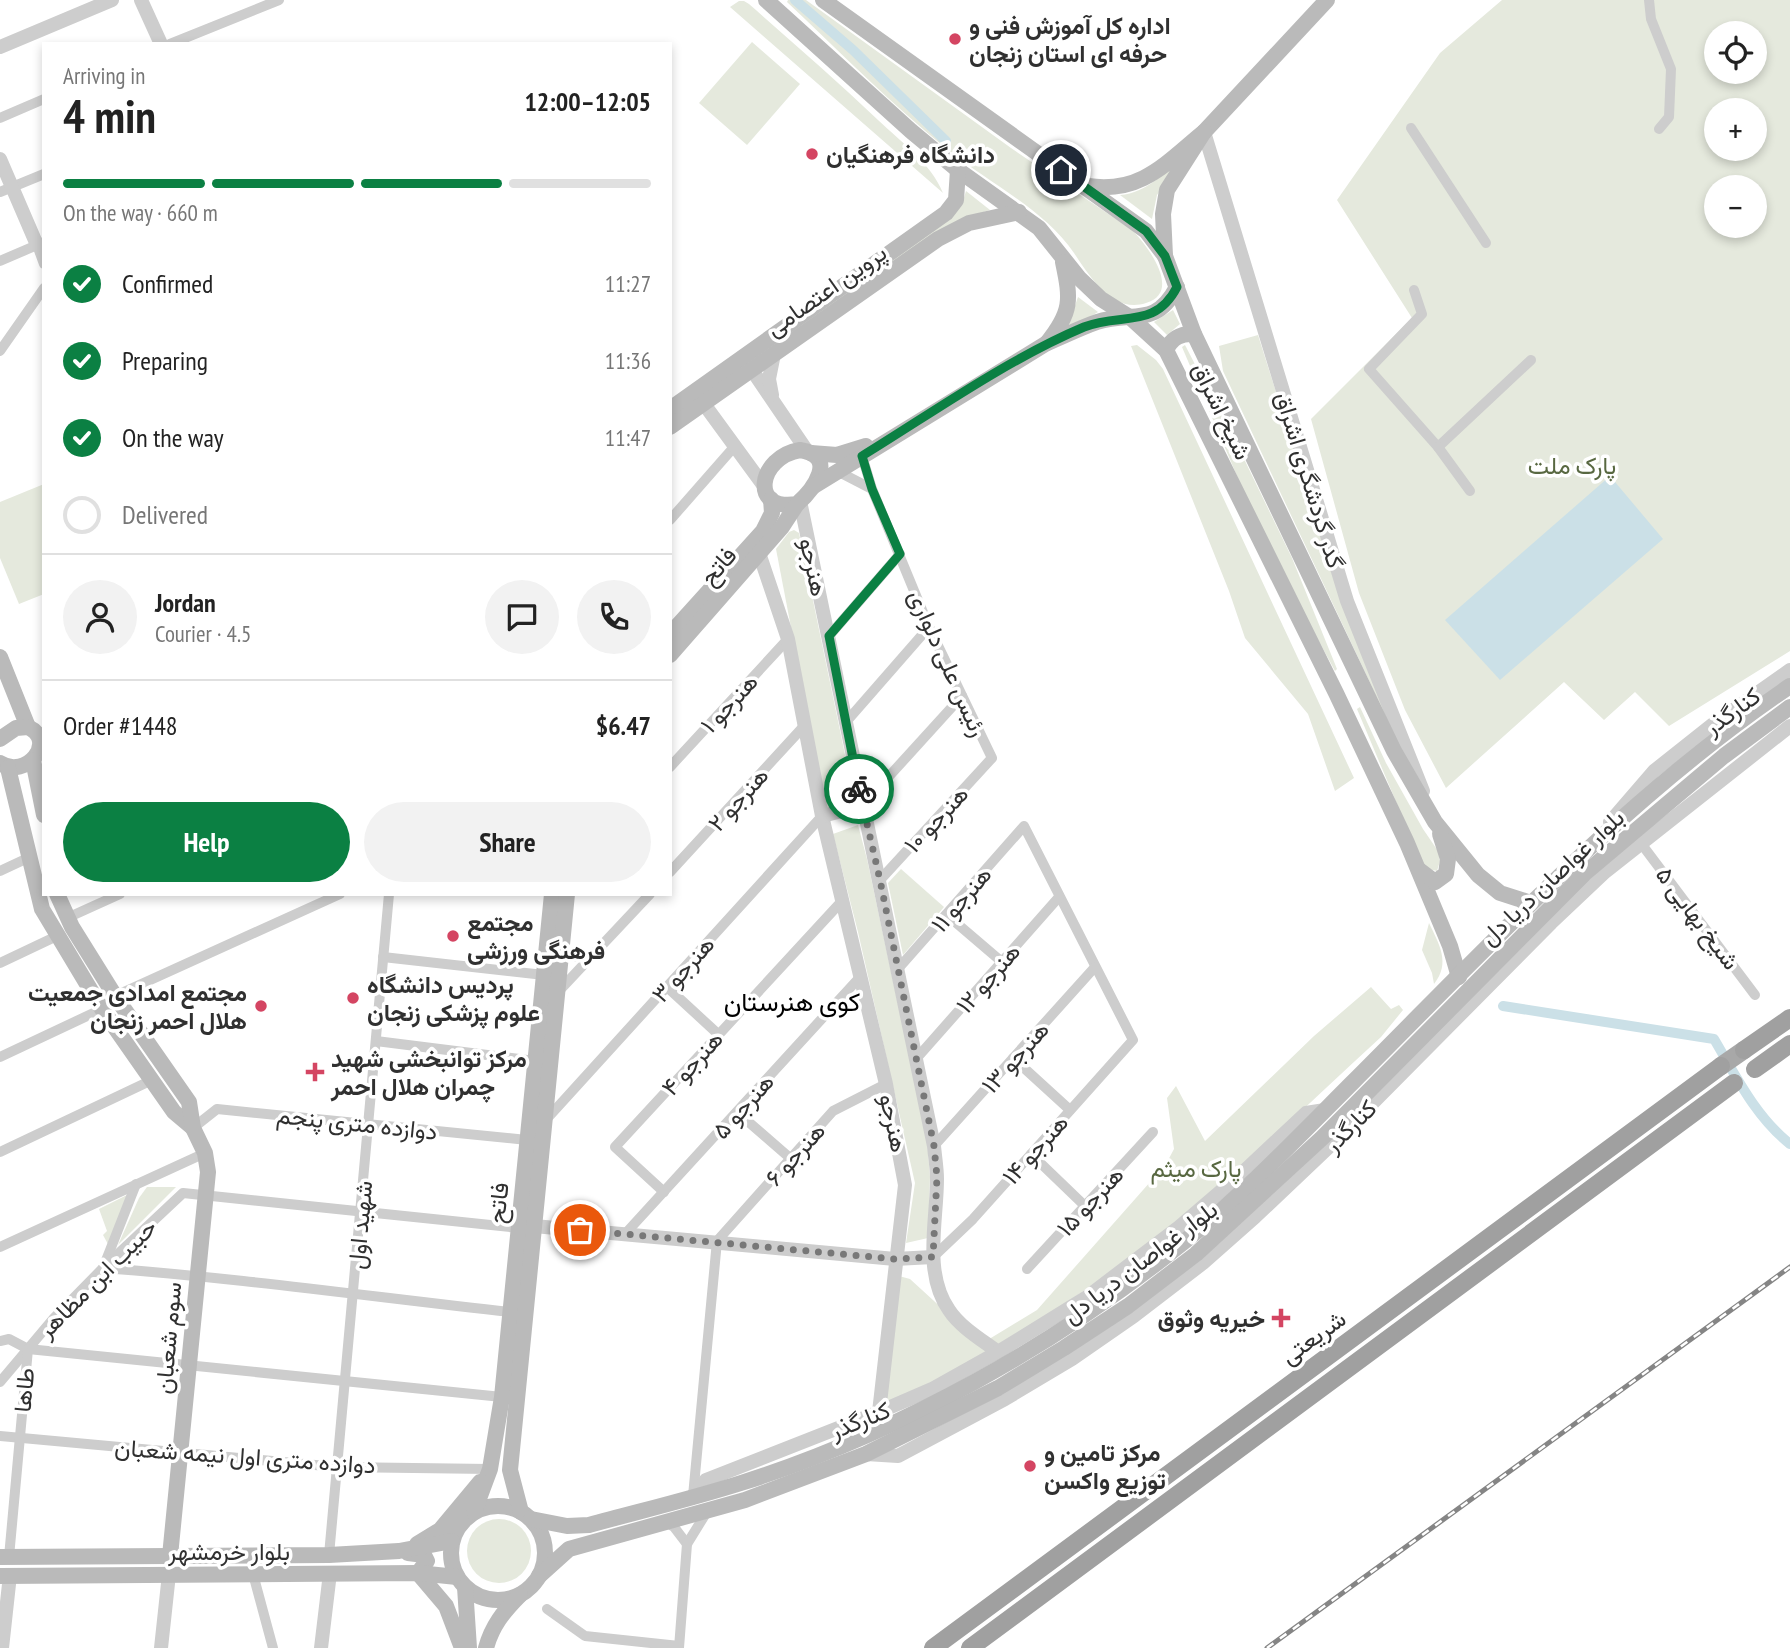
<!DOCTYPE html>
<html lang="en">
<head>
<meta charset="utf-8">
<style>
  :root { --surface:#fff; --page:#f2f2f2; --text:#222; --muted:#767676; --line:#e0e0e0; --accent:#0b8043 }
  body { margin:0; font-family:"PT Sans Narrow",Vazirmatn,sans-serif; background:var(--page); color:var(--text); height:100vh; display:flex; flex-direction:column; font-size:26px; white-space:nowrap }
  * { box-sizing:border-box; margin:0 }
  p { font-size:23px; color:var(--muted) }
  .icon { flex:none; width:38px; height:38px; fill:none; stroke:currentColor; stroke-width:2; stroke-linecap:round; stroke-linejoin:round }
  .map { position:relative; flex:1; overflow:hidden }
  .side { position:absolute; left:42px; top:42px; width:630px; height:854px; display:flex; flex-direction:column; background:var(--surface); border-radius:0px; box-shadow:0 4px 10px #0003 }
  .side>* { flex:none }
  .controls { position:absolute; left:1704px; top:21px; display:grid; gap:14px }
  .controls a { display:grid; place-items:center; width:63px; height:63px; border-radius:50%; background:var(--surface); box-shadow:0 4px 10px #0003; font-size:35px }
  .pin { position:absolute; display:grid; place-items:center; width:60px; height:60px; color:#fff; margin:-30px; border:4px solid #fff; border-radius:50%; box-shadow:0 2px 7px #0007 }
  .courier { position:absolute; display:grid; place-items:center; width:70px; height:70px; margin:-35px; border:5px solid #0b8043; border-radius:50%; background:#fff; color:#222; box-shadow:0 2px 9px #0007 }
  .head em { font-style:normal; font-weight:700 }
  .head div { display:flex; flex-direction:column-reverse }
  .head { display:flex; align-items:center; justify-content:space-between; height:119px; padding:0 21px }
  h1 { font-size:46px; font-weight:700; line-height:52px }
  .bar { display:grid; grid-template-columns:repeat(4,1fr); gap:10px 7px; align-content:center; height:84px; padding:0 21px }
  .bar i { height:9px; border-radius:5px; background:var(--line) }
  .bar .current { background:var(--accent) }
  .bar p { grid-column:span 4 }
  .line { display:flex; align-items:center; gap:18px; padding:0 21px; border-top:2px solid var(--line) }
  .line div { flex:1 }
  .round { display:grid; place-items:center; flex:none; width:74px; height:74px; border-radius:37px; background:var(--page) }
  ol { padding:0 21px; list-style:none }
  li { display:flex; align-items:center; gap:21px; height:77px }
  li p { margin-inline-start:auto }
  li .icon { padding:7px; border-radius:50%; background:var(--accent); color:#fff; stroke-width:4 }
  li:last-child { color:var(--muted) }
  li i { width:38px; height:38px; border:4px solid var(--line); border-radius:50% }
  .cta { display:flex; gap:14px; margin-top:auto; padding:14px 21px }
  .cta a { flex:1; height:80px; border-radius:42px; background:var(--accent); color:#fff; font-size:28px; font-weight:700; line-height:80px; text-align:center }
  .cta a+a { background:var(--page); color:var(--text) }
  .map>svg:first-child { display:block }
  .green { fill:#e5e9dd; fill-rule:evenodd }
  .water { fill:#cbe0e7 }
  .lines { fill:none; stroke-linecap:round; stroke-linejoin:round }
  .canal { stroke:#cbe0e7; stroke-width:10 }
  .minor { stroke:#cdcdcd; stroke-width:10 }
  .tertiary { stroke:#cdcdcd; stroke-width:14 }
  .secondary { stroke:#bababa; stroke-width:16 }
  .primary { stroke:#a8a8a8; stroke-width:18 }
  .trunk { stroke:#a0a0a0; stroke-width:18 }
  .rail-casing { stroke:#858585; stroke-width:5 }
  .rail { stroke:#fff; stroke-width:2.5; stroke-dasharray:8; stroke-linecap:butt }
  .done { stroke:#787878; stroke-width:7; stroke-dasharray:0 12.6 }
  .route { stroke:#0b8043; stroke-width:9 }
  .poi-dot { fill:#d44562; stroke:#fff; stroke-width:2.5 }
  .labels { text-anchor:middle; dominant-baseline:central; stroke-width:7; stroke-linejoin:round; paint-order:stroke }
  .poi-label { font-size:24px; font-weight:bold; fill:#303030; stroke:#fff; text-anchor:start }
  .street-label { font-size:24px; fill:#303030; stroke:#fff }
  .park-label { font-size:24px; fill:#586841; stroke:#fff }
  .neighbourhood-label { font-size:26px; fill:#000; stroke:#fff }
</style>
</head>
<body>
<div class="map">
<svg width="1790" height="1648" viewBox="0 0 1790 1648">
  <rect width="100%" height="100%" fill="#fff"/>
  <g class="green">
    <path d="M788 0H806L1011 148 1132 230C1147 245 1183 292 1146 303 1113 314 1090 277 1074 253 1044 209 989 183 948 150 891 104 840 52 787 2Z"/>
    <path d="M1502 0H1790V651L1669 726 1635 692 1604 720 1564 682 1446 788 1405 710 1359 593 1311 419 1412 318 1337 200 1440 53ZM1717 33H1755V72H1717ZM1717 110H1755V149H1717ZM1717 187H1755V226H1717Z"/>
    <path d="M739 1H744L749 4C792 42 836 80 878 120 901 142 931 163 943 193L730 7Z"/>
    <polygon points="752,42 800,84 747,145 699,103"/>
    <path d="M1184 156 1157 195 1152 219 1120 195C1147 193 1165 172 1184 156Z"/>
    <polygon points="966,191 990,210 968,217 766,352 963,201"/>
    <polygon points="1078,297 1098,312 1060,335 1072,314"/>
    <polygon points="1173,310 1180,324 1167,335 1154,322"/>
    <polygon points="1258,335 1299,465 1414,776 1223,371 1219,346"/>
    <polygon points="1137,345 1156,360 1163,369 1354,778 1335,791 1308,714 1245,638 1229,591 1131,346"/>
    <polygon points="1185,345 1246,463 1292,558 1337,669 1335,671 1288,584 1240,483 1182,347"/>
    <polygon points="44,484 44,594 19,604 0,558 0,502"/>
    <polygon points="794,530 799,533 854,798 826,810 776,549 789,532"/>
    <polygon points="1360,707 1386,763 1423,829 1438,851 1440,861 1437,871 1424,868 1357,709"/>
    <polygon points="858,825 867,859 927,1140 930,1177 928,1238 906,1243 915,1183 858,932 833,834"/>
    <polygon points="901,869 944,907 903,955 888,883"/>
    <path d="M1429 923C1439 944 1451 963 1434 984L1432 973 1422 950Z"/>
    <path d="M1371 987 1391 1009 1399 1005 1403 1010 1381 1037C1282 1128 1184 1226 1070 1300 1012 1338 951 1371 892 1406L885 1397 899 1276 910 1279 981 1344 1037 1310 1166 1164 1174 1149 1167 1098 1176 1086 1205 1141 1314 1036Z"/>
    <polygon points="147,1187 176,1187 118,1245 139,1198"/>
    <polygon points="127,1195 109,1246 103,1235 107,1231 99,1209"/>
    <circle cx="499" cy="1551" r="32"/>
  </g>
  <polygon class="water" points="1610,476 1663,539 1500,680 1445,620"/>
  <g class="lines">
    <g class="canal">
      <polyline points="795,0 853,50 946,141"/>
      <path d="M1503 1006 1714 1039C1736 1076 1755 1116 1790 1144"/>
    </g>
    <g class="minor">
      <polyline points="1649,0 1651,19 1671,69 1669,117 1659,129"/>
      <polyline points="170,44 279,0"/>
      <polyline points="0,118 44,99"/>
      <polyline points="1411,128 1486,243"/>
      <polyline points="0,192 44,174"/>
      <polyline points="37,245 44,264"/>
      <polyline points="0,261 44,242"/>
      <polyline points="1414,290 1422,314 1369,369 1438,447 1531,360"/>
      <polyline points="0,351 44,288"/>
      <polyline points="1438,447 1470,491"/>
      <polyline points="862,456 872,489 929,627 992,758 880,880"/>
      <polyline points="834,474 843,474 872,489"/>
      <polyline points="670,520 734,447"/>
      <polyline points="829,636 900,554"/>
      <polyline points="846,722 929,627"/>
      <polyline points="670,767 788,639"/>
      <polyline points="862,806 962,696"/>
      <polyline points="1640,842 1755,995"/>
      <polyline points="0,871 30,857"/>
      <polyline points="670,872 805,725"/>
      <polyline points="947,915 1002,962"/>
      <polyline points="67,918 120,894"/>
      <polyline points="561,952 571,957 593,957"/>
      <polyline points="383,957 544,975"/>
      <polyline points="0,963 57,936"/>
      <polyline points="897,970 1024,826 1133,1040 973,1219 933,1257"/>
      <polyline points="667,987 718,1034"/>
      <polyline points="557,993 650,894"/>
      <polyline points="115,996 340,894"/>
      <polyline points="376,1041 535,1061"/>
      <polyline points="0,1057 102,1009"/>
      <polyline points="1013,1058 1070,1110"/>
      <polyline points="916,1059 1059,897"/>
      <polyline points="737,1112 790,1158"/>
      <polyline points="544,1122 822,816"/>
      <polyline points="193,1128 217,1109 527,1140"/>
      <polyline points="934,1146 1095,967"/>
      <polyline points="0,1152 152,1080"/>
      <polyline points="1031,1154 1085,1206"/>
      <path d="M136 1184 103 1268C239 1278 374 1297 510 1312"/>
      <polyline points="664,1192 615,1147 842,901"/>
      <polyline points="625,1234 860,977"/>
      <polyline points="0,1247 205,1153"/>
      <polyline points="1027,1269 1153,1132"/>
      <polyline points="0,1341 9,1339 28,1349 502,1397"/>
      <polyline points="0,1382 54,1318 103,1268 183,1193 519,1228"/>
      <polyline points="0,1436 337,1467 490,1469"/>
      <polyline points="693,1496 717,1241 833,1111 886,1084"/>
      <polyline points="666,1522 674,1527 687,1544"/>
      <polyline points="329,1555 389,894"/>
      <polyline points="9,1557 28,1349"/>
      <polyline points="253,1574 273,1648"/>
      <polyline points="547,1609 585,1636 679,1646"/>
      <polyline points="679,1648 687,1544 708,1510"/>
    </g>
    <g class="tertiary">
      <polyline points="141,0 161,44"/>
      <polyline points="0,47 112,0"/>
      <polyline points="1204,132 1347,601 1423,791"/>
      <polyline points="0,159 37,245"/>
      <polyline points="752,370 807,451"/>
      <polyline points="772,395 769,379 774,354"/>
      <polyline points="704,404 764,486"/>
      <path d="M800 501 934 1146C935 1157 937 1168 937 1179 937 1221 923 1273 949 1310 960 1327 982 1340 998 1352"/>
      <polyline points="759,553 788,639 822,816 886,1084 905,1185 879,1412"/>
      <polyline points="822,816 862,806"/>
      <polyline points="1610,822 1654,771 1712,725 1790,670"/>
      <polyline points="534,1226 895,1259 933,1257"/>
      <polyline points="866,1454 898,1456 1005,1399 1072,1359 1134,1316 1203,1263 1255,1217 1330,1146 1551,923 1605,872 1790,726"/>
      <polyline points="693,1496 706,1480 879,1412 932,1389 998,1352 1087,1297 1179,1227 1242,1173 1306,1113 1325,1110"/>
      <polyline points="2,1648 10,1575"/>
      <polyline points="161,1648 169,1574"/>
      <polyline points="321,1648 330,1573"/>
    </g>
    <g class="secondary">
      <polyline points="766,0 911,131 958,170 1039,228 1079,278 1101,299 1131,318 1166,350 1336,693 1407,843 1450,946 1459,977"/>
      <polyline points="823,0 1146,231 1165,256 1194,334 1394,751 1435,822 1478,875 1500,893 1531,903"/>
      <polyline points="1204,132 1327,0"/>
      <path d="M1088 186C1141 194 1166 163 1204 132L1167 190 1163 214 1165 256"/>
      <path d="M1063 262C1071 300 1072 312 1047 343 1064 336 1080 328 1097 322 1132 310 1155 329 1177 287"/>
      <path d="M1166 350C1172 338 1181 333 1194 334"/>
      <polyline points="670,409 946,213 956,200 958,170"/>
      <polyline points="670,427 938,239 969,223 1019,212"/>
      <path d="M800 450C839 456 813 490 797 504 749 512 758 457 800 450Z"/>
      <polyline points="811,453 837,455 866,446"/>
      <polyline points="814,486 1047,343"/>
      <polyline points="670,634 763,531 772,513 771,499"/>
      <polyline points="670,655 782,527 797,504"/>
      <polyline points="0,657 28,727"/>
      <path d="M0 739 16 728 28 727C58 741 26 780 0 763"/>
      <polyline points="33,760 44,815"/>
      <polyline points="8,768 42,909 102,1009 174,1112 193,1128"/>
      <polyline points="1419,870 1435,882 1446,874 1448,859 1440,834"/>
      <polyline points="57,894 72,927 115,996 189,1102 193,1128 205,1153 208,1172 170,1556"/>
      <circle cx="498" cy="1553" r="47"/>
      <polyline points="474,1512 490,1469 502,1397 552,894"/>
      <polyline points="521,1512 510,1470 567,894"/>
      <path d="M531 1519 567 1526 589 1525C640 1511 691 1499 741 1483 899 1433 1056 1345 1185 1241 1245 1193 1298 1137 1353 1082 1492 943 1626 797 1790 686"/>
      <polyline points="417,1544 440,1530 480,1482"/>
      <polyline points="408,1553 424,1555 427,1561 418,1573 446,1606 462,1648"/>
      <polyline points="0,1557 329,1555 399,1551 452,1541"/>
      <polyline points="0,1576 418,1573 457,1577"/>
      <polyline points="539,1576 569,1549 745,1500 866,1454 998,1388 1064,1348 1128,1306 1196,1254 1322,1138 1584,874 1724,756 1790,707"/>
      <polyline points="465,1587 469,1648"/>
      <path d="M486 1648C492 1626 503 1612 520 1595"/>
    </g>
    <polyline class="primary" points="1721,1066 1744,1050"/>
    <g class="trunk">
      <polyline points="1744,1050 1790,1018"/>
      <polyline points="1755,1069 1790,1044"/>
      <polyline points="933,1648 1721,1066"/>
      <polyline points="970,1648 1734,1083"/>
    </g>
    <g class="rail-casing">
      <polyline id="rail" points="1267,1648 1790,1267"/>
    </g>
    <use href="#rail" class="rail"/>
  </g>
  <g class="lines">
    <polyline class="done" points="580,1230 895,1259 933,1257 937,1177 934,1146 880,880 859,789"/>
    <path class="route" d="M859 789 829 636 900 554 872 489 862 456C932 413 1008 359 1084 327 1121 312 1155 330 1177 287L1165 256 1146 231 1061 170"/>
  </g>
  <g class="poi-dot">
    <circle cx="955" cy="39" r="7"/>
    <circle cx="812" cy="154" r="7"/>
    <circle cx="453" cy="936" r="7"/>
    <circle cx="353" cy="998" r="7"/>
    <circle cx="261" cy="1006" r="7"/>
    <path d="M311.5 1061.5h7v7h7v7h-7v7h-7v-7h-7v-7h7z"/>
    <path d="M1277.5 1307.5h7v7h7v7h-7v7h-7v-7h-7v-7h7z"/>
    <circle cx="1030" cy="1466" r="7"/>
  </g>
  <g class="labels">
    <g class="poi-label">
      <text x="969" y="25">اداره کل آموزش فنی و<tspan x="969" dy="28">حرفه ای استان زنجان</tspan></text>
      <text x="826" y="154">دانشگاه فرهنگیان</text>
      <text x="467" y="922">مجتمع<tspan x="467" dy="28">فرهنگی ورزشی</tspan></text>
      <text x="367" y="984">پردیس دانشگاه<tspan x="367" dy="28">علوم پزشکى زنجان</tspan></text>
      <text x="247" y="992" text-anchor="end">مجتمع امدادی جمعیت<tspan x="247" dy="28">هلال احمر زنجان</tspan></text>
      <text x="331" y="1058">مرکز توانبخشی شهید<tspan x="331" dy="28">چمران هلال احمر</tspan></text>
      <text x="1265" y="1318" text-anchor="end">خیریه وثوق</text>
      <text x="1044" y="1452">مرکز تامین و<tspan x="1044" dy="28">توزیع واکسن</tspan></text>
    </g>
    <g class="street-label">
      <text transform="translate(826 290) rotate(-35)">پروین اعتصامی</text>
      <text transform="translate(1222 411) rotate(64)">شیخ اشراق</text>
      <text transform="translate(1310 480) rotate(73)">گدر گردشگری اشراق</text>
      <text transform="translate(718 566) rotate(-49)">فاتح</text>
      <text transform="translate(814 567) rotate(78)">هنرجو</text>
      <text transform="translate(948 663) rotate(66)">رئیس علی دلواری</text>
      <text transform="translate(729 703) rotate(-47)">هنرجو ۱</text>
      <text transform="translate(1732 711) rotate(-36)">کنارگذر</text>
      <text transform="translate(738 799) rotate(-48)">هنرجو ۲</text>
      <text transform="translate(936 819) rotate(-47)">هنرجو ۱۰</text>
      <text transform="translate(1552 877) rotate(-43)">بلوار غواصان دریا دل</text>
      <text transform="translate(961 899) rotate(-49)">هنرجو ۱۱</text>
      <text transform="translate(1698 918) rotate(53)">شیخ بهایی ۵</text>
      <text transform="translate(683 969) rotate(-48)">هنرجو ۳</text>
      <text transform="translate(988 978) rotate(-49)">هنرجو ۱۲</text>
      <text transform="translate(1015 1057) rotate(-48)">هنرجو ۱۳</text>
      <text transform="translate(692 1063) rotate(-48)">هنرجو ۴</text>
      <text transform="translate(743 1106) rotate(-48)">هنرجو ۵</text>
      <text transform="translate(357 1123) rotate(6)">دوازده متری پنجم</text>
      <text transform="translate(894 1123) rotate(78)">هنرجو</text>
      <text transform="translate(1350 1126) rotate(-45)">کنارگذر</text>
      <text transform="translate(1035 1149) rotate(-48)">هنرجو ۱۴</text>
      <text transform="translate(795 1154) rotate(-48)">هنرجو ۶</text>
      <text transform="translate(1090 1201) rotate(-47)">هنرجو ۱۵</text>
      <text transform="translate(498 1203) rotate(-84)">فاتح</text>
      <text transform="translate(360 1225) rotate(-85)">شهید اول</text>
      <text transform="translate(1140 1262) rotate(-37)">بلوار غواصان دریا دل</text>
      <text transform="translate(97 1278) rotate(-45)">حبیب ابن مظاهر</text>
      <text transform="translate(1313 1337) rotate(-36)">شریعتی</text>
      <text transform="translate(168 1338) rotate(-85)">سوم شعبان</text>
      <text transform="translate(24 1390) rotate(-85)">طاها</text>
      <text transform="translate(860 1420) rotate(-22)">کنارگذر</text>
      <text transform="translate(245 1456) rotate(4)">دوازده متری اول نیمه شعبان</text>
      <text x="229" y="1551">بلوار خرمشهر</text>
    </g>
    <g class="park-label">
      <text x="1572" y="465">پارک ملت</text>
      <text x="1196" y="1168">پارک میثم</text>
    </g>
    <g class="neighbourhood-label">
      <text x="792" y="1001">کوی هنرستان</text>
    </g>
  </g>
</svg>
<div class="controls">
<a><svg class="icon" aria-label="locate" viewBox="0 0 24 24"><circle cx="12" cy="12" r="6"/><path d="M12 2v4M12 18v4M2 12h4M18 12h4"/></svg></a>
<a>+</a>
<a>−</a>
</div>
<div class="pin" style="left:580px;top:1230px;background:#ea580c"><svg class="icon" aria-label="bag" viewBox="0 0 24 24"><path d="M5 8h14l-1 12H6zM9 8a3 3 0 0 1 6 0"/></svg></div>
<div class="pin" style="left:1061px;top:170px;background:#1f2937"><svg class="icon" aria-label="home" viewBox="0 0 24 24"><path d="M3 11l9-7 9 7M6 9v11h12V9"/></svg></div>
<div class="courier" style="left:859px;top:789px"><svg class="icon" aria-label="bike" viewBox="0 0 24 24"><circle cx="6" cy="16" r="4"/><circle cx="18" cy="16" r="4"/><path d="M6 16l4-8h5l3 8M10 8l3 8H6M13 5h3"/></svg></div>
<section class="side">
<div class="head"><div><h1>4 min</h1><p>Arriving in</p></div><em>12:00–12:05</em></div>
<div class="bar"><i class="current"></i><i class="current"></i><i class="current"></i><i></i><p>On the way · 660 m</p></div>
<ol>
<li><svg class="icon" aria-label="check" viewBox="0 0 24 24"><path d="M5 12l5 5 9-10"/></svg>Confirmed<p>11:27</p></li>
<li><svg class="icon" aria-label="check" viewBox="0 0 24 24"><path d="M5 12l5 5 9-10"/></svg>Preparing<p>11:36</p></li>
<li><svg class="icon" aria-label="check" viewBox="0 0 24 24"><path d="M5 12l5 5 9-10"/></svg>On the way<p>11:47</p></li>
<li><i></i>Delivered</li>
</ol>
<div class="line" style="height:126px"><a class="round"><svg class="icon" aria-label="person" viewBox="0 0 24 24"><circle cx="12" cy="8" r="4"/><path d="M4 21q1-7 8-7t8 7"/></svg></a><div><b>Jordan</b><p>Courier · 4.5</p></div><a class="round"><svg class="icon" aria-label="chat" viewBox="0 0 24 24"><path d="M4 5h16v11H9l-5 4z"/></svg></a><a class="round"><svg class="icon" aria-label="phone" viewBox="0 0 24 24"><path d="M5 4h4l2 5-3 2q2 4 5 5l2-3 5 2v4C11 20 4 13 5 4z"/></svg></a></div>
<div class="line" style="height:91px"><div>Order #1448</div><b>$6.47</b></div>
<div class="cta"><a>Help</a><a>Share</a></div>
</section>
</div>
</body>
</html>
